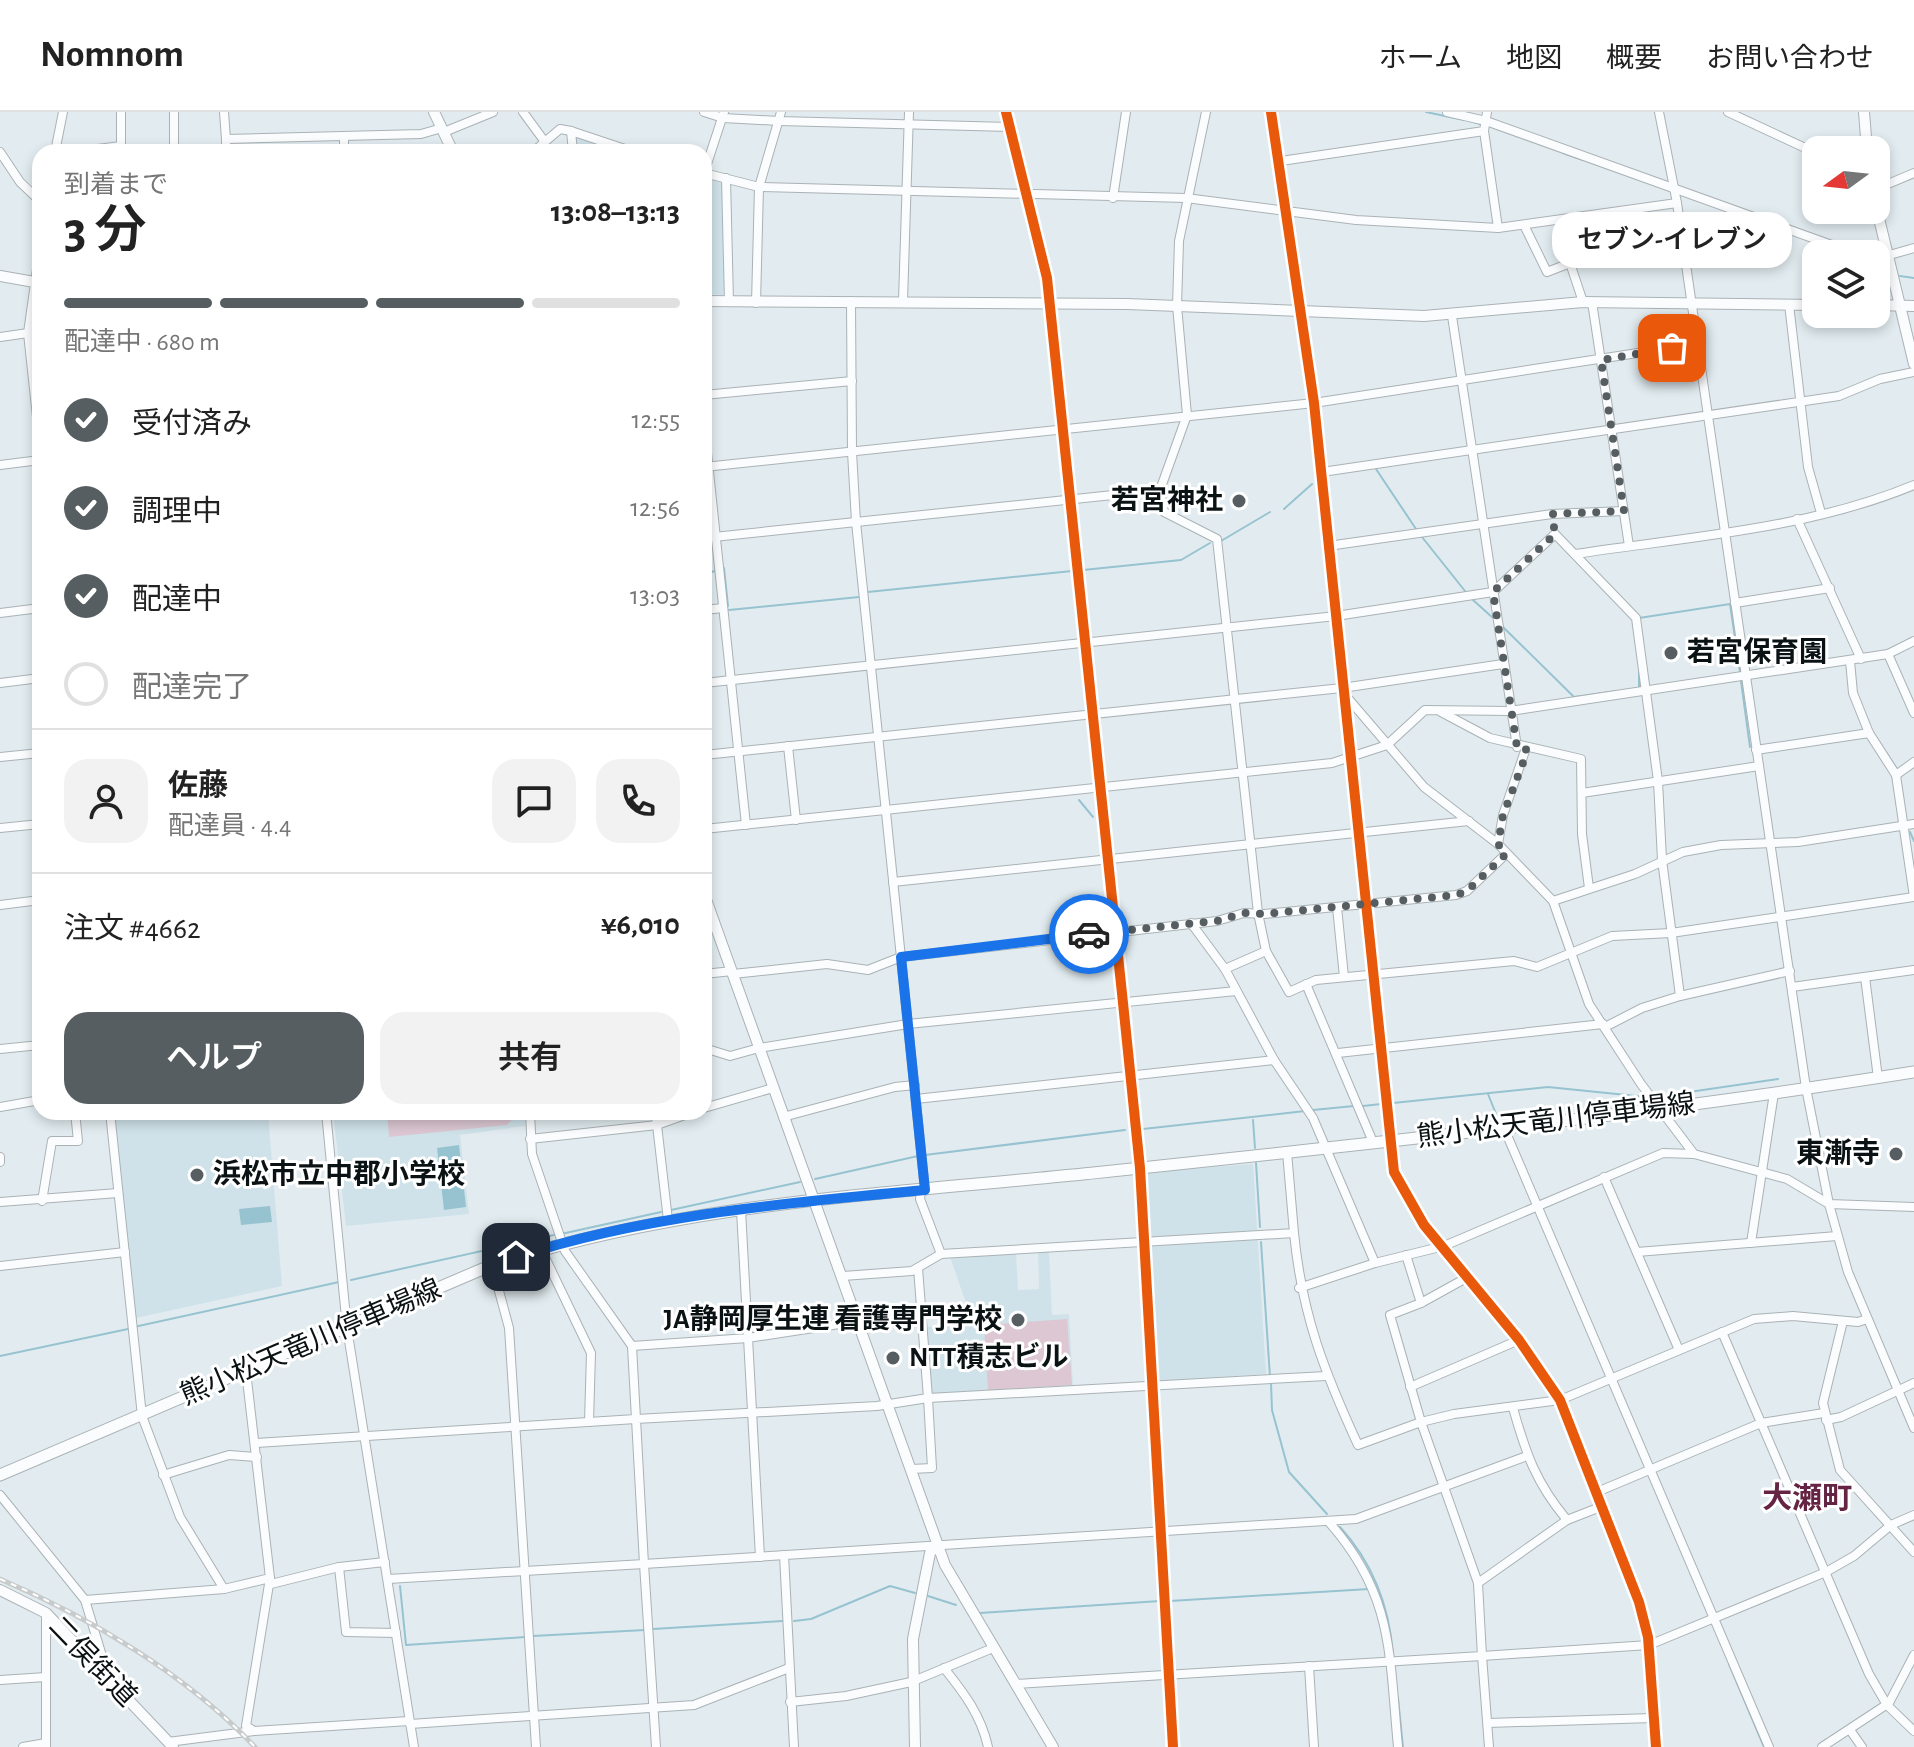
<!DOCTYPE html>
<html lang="ja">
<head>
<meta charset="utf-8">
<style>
  :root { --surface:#fff; --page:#f2f2f2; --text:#222; --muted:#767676; --line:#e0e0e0; --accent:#565e61 }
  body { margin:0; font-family:"Alegreya Sans","Noto Sans JP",sans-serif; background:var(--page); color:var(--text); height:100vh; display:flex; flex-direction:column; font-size:30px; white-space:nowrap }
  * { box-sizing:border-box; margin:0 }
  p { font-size:26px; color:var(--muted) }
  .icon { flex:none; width:44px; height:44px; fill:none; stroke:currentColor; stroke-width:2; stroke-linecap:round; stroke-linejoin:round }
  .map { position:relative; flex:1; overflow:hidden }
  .panel { position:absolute; left:32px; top:32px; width:680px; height:976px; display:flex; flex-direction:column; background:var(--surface); border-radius:24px; box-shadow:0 4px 12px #0003 }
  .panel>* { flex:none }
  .needle { width:52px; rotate:255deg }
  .buttons { position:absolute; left:1802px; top:24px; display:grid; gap:16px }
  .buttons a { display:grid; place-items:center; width:88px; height:88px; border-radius:16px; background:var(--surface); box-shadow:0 4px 12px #0003; font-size:40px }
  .pin { position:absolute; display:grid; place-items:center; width:68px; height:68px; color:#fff; margin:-34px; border-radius:16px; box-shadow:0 4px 12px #0006 }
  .courier { position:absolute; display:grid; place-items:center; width:80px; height:80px; margin:-40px; border:6px solid #1a73e8; border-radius:50%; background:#fff; color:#222; box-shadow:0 2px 10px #0007 }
  .bubble { position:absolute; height:56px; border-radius:24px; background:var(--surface); box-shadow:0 4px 12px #0003; font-size:26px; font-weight:600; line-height:56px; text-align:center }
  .head em { font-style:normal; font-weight:600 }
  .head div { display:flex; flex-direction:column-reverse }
  .head { display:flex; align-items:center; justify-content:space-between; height:136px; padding:0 32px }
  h1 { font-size:52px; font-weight:600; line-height:60px }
  .bar { display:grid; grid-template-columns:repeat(4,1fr); gap:12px 8px; align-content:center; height:96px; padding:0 32px }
  .bar i { height:10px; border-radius:6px; background:var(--line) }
  .bar .current { background:var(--accent) }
  .bar p { grid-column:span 4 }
  .line { display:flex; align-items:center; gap:20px; padding:0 32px; border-top:2px solid var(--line) }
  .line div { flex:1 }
  .round { display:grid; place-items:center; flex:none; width:84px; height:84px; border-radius:24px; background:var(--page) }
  ol { padding:0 32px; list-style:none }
  li { display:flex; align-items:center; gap:24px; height:88px }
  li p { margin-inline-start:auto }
  li .icon { padding:8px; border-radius:50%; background:var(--accent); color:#fff; stroke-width:4 }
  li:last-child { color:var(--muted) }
  li i { width:44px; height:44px; border:4px solid var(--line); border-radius:50% }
  .button { display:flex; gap:16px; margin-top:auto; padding:16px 32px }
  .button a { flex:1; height:92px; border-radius:24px; background:var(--accent); color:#fff; font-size:32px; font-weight:600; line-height:92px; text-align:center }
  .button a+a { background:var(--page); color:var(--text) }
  header { display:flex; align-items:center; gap:48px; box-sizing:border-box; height:112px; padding:0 40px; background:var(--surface); border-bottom:2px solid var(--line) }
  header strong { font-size:38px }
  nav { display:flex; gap:44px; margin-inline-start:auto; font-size:28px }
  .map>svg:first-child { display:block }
  .built { fill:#cfe2e9 }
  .green { fill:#dcc7d3 }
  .water { fill:#97c3d0 }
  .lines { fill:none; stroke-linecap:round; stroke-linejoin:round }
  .stream { stroke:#97c3d0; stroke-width:2 }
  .minor-casing { stroke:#aab2b5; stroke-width:10 }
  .tertiary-casing { stroke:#aab2b5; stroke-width:12 }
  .secondary-casing { stroke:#aab2b5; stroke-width:13 }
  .minor { stroke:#fbfcfd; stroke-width:8 }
  .tertiary { stroke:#fbfcfd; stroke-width:10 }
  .secondary { stroke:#fbfcfd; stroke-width:11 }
  .rail-casing { stroke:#c8cbcb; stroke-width:5 }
  .rail { stroke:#fff; stroke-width:2; stroke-dasharray:6; stroke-linecap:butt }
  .cycleway-casing { stroke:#fff; stroke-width:15 }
  .cycleway { stroke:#e8590c; stroke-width:10 }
  .done { stroke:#565e61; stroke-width:8; stroke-dasharray:0 14.4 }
  .route { stroke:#1a73e8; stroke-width:10 }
  .poi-dot { fill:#565e61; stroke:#fff; stroke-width:3 }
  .labels { text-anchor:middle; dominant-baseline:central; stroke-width:6; stroke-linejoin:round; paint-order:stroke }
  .poi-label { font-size:28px; font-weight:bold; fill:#0b1214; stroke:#fff; text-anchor:end }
  .street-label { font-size:28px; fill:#0b1214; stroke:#fff }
  .neighbourhood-label { font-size:30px; font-weight:bold; fill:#652443; stroke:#fff }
</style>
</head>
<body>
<header>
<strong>Nomnom</strong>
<nav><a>ホーム</a><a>地図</a><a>概要</a><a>お問い合わせ</a></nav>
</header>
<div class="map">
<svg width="1914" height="1635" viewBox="0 0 1914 1635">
  <rect width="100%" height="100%" fill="#e2ecf0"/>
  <g class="built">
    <polygon points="575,23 626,40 575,40"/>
    <polygon points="704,65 724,72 725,183 704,182"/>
    <polygon points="114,1000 268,1000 282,1174 136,1206"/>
    <polygon points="333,1000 525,1000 525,1014 460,1023 469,1102 346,1114"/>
    <polygon points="1253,1052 1266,1262 1156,1269 1144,1060"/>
    <polygon points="1049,1138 1052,1203 1069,1202 1073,1274 930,1283 925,1215 967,1211 966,1191 950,1145 1016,1141 1018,1178 1039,1177 1038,1139"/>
  </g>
  <g class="green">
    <polygon points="387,1000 519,1000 507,1013 389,1025"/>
    <polygon points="1067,1207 1072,1273 988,1278 984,1213"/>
  </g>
  <g class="water">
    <polygon points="459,1033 466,1095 444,1098 437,1036"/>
    <polygon points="270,1094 272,1110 241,1113 239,1097"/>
  </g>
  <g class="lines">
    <g class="stream">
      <polyline points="1426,0 1464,8"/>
      <polyline points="1470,9 1480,12"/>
      <polyline points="1563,41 1583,48"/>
      <polyline points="1900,164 1914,166"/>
      <polyline points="1376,357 1416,417"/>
      <polyline points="1284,397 1312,372"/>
      <polyline points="1422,425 1465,479"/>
      <polyline points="1221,429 1270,400"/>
      <polyline points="724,456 728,494"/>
      <polyline points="1083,458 1181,448 1210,431"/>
      <polyline points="704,462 715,459"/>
      <polyline points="868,480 1072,459"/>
      <polyline points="1473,488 1493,506"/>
      <polyline points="729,498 859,485"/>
      <polyline points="1639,506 1730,492 1740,560"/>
      <polyline points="1501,513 1574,585 1617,579"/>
      <polyline points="1741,569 1750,635"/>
      <polyline points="1639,576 1639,560"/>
      <polyline points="1872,619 1897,657"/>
      <polyline points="1079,688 1093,705"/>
      <polyline points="1910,720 1914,729"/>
      <polyline points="1488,982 1498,1007"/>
      <polyline points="1655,985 1778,967"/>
      <polyline points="1393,991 1548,975 1646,985"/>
      <polyline points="1363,994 1381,992"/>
      <polyline points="1313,998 1354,994"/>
      <polyline points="1253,1008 1255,1036"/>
      <polyline points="1143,1017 1305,999"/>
      <polyline points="925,1043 1125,1018"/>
      <polyline points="1256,1051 1260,1115"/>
      <polyline points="815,1067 918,1044"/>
      <polyline points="671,1098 800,1070"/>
      <polyline points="561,1122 661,1100"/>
      <polyline points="1261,1130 1270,1265"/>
      <polyline points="351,1168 554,1123"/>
      <polyline points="134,1215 339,1170"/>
      <polyline points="0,1244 128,1217"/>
      <polyline points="1271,1271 1272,1298 1289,1360 1327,1402"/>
      <path d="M1340 1415C1373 1451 1389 1493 1393 1542"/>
      <polyline points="400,1474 406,1533 525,1525"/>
      <polyline points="928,1484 956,1493"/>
      <polyline points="1170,1489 1369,1477"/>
      <polyline points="980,1501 1160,1489"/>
      <polyline points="794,1509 811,1507 890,1474 915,1481"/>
      <polyline points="653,1517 783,1509"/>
      <polyline points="533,1524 645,1518"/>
      <polyline points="1729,1552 1764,1635"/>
      <polyline points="1398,1586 1403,1635"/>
    </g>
    <g class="minor-casing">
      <g id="minor">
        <polyline points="224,0 226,27"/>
        <polyline points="523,0 545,30"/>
        <polyline points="704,0 723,6 779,9 1010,15"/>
        <polyline points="1006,0 1047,166 1123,891 1140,1056 1173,1635"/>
        <polyline points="1206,0 1179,129 1177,194 1187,303 1160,378 1164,400 1217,427 1258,801 1266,839 1289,880 1316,868 1514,849 1537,855 1612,824 1671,821 1914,785"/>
        <polyline points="1447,0 1486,9 1857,142"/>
        <polyline points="1659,0 1677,91 1806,976 1829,1092 1848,1160 1914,1316"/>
        <polyline points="1728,0 1816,41"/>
        <polyline points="1484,19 1498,116"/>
        <polyline points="444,20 493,0"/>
        <polyline points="344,24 344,40"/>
        <polyline points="0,40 20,70 40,89"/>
        <polyline points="55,40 63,0"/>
        <polyline points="74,40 121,34"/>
        <polyline points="121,40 121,0"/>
        <polyline points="174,40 174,0"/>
        <polyline points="226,40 226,27 421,22 442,16"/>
        <polyline points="533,40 560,17 571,19"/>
        <polyline points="573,40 571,19 634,40"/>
        <polyline points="1281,49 1484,19 1487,0"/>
        <polyline points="704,61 759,75 1186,86 1356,108 1498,116 1677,91"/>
        <polyline points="704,61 724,0"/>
        <polyline points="726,66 729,190"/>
        <polyline points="1876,77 1914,61"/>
        <polyline points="1113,86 1126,0"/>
        <polyline points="1524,113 1547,160 1570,151 1583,190"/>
        <polyline points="40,136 28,221 40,333"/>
        <polyline points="1886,144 1914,136"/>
        <polyline points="1876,149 1888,155"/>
        <polyline points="851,189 852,340 856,410 925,1078"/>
        <polyline points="903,189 909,0"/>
        <polyline points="1592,190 1629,434"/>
        <polyline points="756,191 759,75 781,0"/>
        <polyline points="1789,192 1808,355 1821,401"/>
        <polyline points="1452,204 1517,635"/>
        <polyline points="0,225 28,221"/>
        <polyline points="704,283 852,269"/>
        <polyline points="704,312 746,713"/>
        <polyline points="0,353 40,348"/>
        <polyline points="704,355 1314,291 1696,232"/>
        <polyline points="1322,360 1839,284 1880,267 1914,260"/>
        <polyline points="1797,407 1861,547"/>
        <polyline points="704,426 1160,378"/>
        <polyline points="1328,434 1552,402 1624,399"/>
        <path d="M1575 442C1688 425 1808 417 1914 373"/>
        <polyline points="1735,491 1830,476"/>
        <polyline points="704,498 723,496"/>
        <polyline points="0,501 40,496"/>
        <polyline points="1888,542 1914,601"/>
        <polyline points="1850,549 1853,581 1869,621 1896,663 1914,785"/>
        <polyline points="0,571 40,566"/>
        <polyline points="704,571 1336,504 1493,480 1555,422 1636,506 1658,669 1662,748 1680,884 1642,896 1605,915"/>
        <polyline points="1346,584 1424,675 1498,732 1553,789 1589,892 1641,972 1694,1042"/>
        <polyline points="1441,600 1490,626 1581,647 1582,722 1589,776"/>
        <polyline points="788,634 796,708"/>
        <polyline points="1756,638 1869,621"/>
        <polyline points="704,643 1342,576 1503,552"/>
        <polyline points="0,645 40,641"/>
        <polyline points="1896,663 1914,650"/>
        <polyline points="1582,681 1759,654"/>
        <polyline points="0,716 40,712"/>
        <polyline points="704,717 1332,651 1387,633 1425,598 1510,599 1888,542 1914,529"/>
        <polyline points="1498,732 1503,703 1526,636"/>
        <polyline points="893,770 1469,709"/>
        <polyline points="1553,789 1635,762 1683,740 1721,733 1798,730 1914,712"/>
        <polyline points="0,793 40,788"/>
        <polyline points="1337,795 1344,865"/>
        <polyline points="1191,811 1225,857"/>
        <polyline points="1266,839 1225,857 1274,948 1313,1006 1375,1151 1299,1176"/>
        <polyline points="704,862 732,859"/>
        <polyline points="733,862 827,852 868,858 901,845 1217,809 1244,801 1264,802 1456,783 1467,779 1506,742"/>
        <polyline points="1865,865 1878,966"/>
        <polyline points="1306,872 1373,1030"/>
        <polyline points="1792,875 1914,858"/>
        <polyline points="1680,884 1790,859"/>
        <polyline points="704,936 730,944 759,936 908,912 1236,879"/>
        <polyline points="0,937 40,933"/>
        <polyline points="1338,941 1603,912"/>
        <polyline points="916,987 1274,948"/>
        <polyline points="0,995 40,988"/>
        <polyline points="704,996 773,976"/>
        <polyline points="110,1000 142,1304 180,1405 224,1477"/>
        <polyline points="326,1000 347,1216 414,1635"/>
        <polyline points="783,1005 895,975 915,973"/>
        <polyline points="1504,1016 1769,1635"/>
        <polyline points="530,1027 657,1013 655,1000"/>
        <polyline points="0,1045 0,1050"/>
        <polyline points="1604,1065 1679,1238"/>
        <polyline points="921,1079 920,1087 941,1142"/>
        <polyline points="42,1089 52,1029 78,1029 75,1000"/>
        <polyline points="0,1090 118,1081"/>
        <polyline points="668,1108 657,1013 693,1000"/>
        <polyline points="1751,1131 1774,981"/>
        <polyline points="541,1137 591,1241 589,1310"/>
        <polyline points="1637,1140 1837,1124"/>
        <polyline points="1406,1143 1421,1191"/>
        <polyline points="1375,1151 1444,1134 1663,1041 1694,1042 1787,1067 1829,1092 1914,1095"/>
        <polyline points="492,1153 509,1216 536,1635"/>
        <polyline points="0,1154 125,1140"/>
        <polyline points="918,1156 928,1286 1326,1264"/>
        <polyline points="843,1164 912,1159 941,1142 1294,1121 1287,1040"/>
        <polyline points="1468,1165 1421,1191 1390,1203 1421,1310 1454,1302 1560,1288 1754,1207 1793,1204 1858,1210 1867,1207"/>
        <polyline points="1843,1209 1823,1291 1840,1358 1914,1440"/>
        <polyline points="1722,1220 1869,1562 1887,1593 1914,1619"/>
        <polyline points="632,1234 748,1226 741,1098"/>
        <polyline points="246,1259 270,1466"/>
        <polyline points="1410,1275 1519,1228"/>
        <path d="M1513 1296C1526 1342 1536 1371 1567 1408"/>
        <polyline points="1826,1308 1841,1305 1914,1271"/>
        <polyline points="256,1331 636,1307 632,1234 565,1139 532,1042 530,1000"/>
        <polyline points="163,1363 229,1343 257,1345"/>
        <polyline points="1597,1380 1761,1311 1824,1301"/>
        <polyline points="0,1383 85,1488 224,1477 270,1466 246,1614 254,1619 409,1609"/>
        <path d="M1328 1409C1394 1483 1389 1542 1398 1635"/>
        <polyline points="784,1443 794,1635"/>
        <polyline points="760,1445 748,1226 859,1209"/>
        <polyline points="339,1455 346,1520 396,1521"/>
        <polyline points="388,1467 644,1452 636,1307 877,1294 928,1286 932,1356 911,1357"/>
        <polyline points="1478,1471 1567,1408 1603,1394"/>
        <polyline points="271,1472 339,1455 385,1450"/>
        <polyline points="85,1488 102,1544 97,1553"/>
        <polyline points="46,1501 46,1635"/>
        <polyline points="1309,1554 1314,1635"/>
        <path d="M944 1556C964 1581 981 1603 988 1635"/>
        <polyline points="0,1568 46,1565"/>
        <path d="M1015 1572 1482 1544 1478 1471 1421 1310 1358 1333C1324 1259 1302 1203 1294 1121"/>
        <polyline points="790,1590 846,1584 911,1570 993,1536"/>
        <polyline points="1488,1611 1653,1606"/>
        <polyline points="410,1612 694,1593 789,1556"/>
        <polyline points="1850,1618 1862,1635"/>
        <polyline points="168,1630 254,1619"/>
        <polyline points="23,1635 46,1631"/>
        <polyline points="656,1635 644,1452 1356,1407 1527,1344"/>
        <polyline points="1489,1635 1482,1544 1649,1533 1826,1460 1854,1444 1891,1413 1914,1403"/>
        <polyline points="1822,1635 1889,1591 1914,1543"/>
      </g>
    </g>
    <g class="tertiary-casing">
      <g id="tertiary">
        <polyline points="434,0 453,40"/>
        <polyline points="1272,0 1314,291 1394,1060 1424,1113 1519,1228 1560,1288 1639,1490 1648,1525 1656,1635"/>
        <polyline points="1864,0 1867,38"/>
        <polyline points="1876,94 1914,252"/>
        <polyline points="0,164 40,171"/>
        <polyline points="704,189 1127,192 1424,204 1583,190 1816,193"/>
        <polyline points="1876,193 1914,194"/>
        <polyline points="704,782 945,1453 1053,1635"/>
        <polyline points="0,1478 46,1501 173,1635"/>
        <polyline points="915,1635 913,1527 930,1441 937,1433"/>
      </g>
    </g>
    <g class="secondary-casing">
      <path id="secondary" d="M0 1363 492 1153C682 1091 884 1082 1083 1062 1360 1033 1638 1004 1914 960"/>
    </g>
    <use href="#minor" class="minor"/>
    <use href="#tertiary" class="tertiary"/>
    <use href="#secondary" class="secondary"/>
    <g class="rail-casing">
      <path id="rail" d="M0 1467C91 1506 187 1563 255 1635"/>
    </g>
    <use href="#rail" class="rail"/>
    <g class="cycleway-casing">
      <g id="cycleway">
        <polyline points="1006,0 1047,166 1123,891 1140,1056 1173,1635"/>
        <polyline points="1271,0 1314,291 1394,1060 1424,1113 1519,1228 1560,1288 1639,1490 1648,1525 1656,1635"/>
      </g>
    </g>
    <use href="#cycleway" class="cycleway"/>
  </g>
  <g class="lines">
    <polyline class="done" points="1089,822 1217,809 1244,801 1264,802 1456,783 1467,779 1506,742 1498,732 1503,703 1526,643 1526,636 1517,635 1493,480 1555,422 1552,402 1624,399 1601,248 1672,236"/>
    <path class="route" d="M516 1145C648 1102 788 1091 925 1078L901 845 1089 822"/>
  </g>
  <g class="poi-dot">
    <circle cx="1239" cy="389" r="8"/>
    <circle cx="1671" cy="541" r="8"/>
    <circle cx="1896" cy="1042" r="8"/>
    <circle cx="197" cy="1063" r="8"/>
    <circle cx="1018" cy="1208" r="8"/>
    <circle cx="893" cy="1246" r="8"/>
  </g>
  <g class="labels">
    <g class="poi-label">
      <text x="1223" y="389">若宮神社</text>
      <text x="1687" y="541" text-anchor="start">若宮保育園</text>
      <text x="1880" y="1042">東漸寺</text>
      <text x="213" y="1063" text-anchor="start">浜松市立中郡小学校</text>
      <text x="1002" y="1208">JA静岡厚生連 看護専門学校</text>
      <text x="909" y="1246" text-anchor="start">NTT積志ビル</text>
    </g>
    <g class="street-label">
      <text transform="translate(1556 1009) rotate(-7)">熊小松天竜川停車場線</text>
      <text transform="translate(311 1231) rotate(-23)">熊小松天竜川停車場線</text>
      <text transform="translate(92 1550) rotate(46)">二俣街道</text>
    </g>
    <g class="neighbourhood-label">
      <text x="1807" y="1387">大瀬町</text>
    </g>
  </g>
</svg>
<div class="buttons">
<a><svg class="needle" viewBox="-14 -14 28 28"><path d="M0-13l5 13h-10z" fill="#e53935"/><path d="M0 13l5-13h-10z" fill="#767676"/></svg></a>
<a><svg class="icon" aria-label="layers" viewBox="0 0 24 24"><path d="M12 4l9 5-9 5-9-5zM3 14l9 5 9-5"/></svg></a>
</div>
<div class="pin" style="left:1672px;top:236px;background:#ea580c"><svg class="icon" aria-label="bag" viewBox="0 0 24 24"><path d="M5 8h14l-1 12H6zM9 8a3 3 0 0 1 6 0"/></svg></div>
<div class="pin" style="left:516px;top:1145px;background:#1f2937"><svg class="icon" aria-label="home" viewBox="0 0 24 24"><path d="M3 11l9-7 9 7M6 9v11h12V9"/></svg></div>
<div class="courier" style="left:1089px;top:822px"><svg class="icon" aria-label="car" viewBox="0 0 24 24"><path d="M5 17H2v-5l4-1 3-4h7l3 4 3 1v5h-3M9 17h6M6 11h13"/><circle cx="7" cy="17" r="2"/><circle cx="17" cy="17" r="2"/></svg></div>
<div class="bubble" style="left:1552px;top:100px;width:240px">セブン-イレブン</div>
<section class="panel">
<div class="head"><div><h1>3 分</h1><p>到着まで</p></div><em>13:08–13:13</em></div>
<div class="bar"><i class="current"></i><i class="current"></i><i class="current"></i><i></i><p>配達中 · 680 m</p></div>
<ol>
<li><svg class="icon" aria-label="check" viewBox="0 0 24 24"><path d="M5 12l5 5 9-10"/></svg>受付済み<p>12:55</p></li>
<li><svg class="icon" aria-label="check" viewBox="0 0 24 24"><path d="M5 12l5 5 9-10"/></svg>調理中<p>12:56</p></li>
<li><svg class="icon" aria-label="check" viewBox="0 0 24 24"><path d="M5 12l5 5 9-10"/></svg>配達中<p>13:03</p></li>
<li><i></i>配達完了</li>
</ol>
<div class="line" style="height:144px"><a class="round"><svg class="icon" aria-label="person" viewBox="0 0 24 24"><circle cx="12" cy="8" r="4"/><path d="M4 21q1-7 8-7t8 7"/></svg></a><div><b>佐藤</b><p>配達員 · 4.4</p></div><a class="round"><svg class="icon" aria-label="chat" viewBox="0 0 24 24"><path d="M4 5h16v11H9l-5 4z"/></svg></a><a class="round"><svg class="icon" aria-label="phone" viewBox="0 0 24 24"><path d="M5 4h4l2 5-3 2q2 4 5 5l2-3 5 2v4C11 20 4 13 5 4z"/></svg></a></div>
<div class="line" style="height:104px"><div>注文 #4662</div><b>¥6,010</b></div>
<div class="button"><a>ヘルプ</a><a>共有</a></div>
</section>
</div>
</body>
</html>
